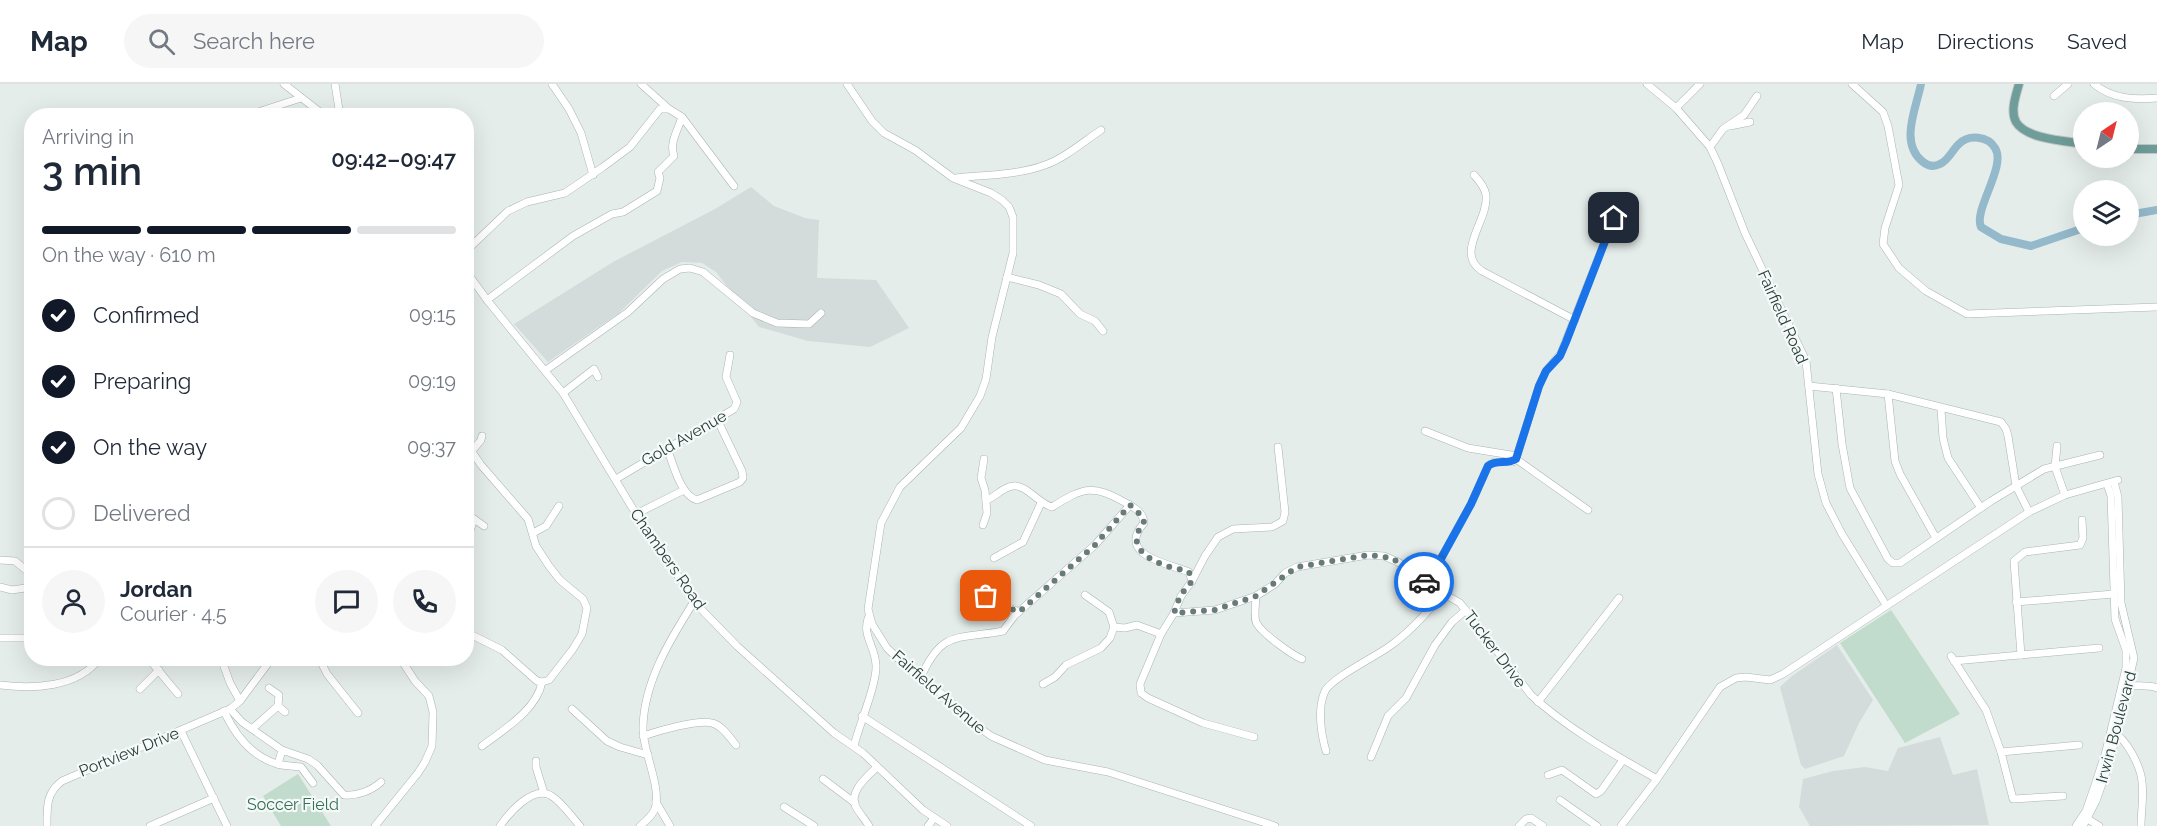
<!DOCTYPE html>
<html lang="en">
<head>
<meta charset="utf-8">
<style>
  :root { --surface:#fff; --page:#f6f6f7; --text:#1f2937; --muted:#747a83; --line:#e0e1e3; --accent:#111827 }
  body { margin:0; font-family:Raleway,sans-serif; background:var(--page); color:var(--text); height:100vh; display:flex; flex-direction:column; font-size:22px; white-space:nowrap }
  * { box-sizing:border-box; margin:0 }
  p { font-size:20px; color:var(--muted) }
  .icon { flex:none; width:33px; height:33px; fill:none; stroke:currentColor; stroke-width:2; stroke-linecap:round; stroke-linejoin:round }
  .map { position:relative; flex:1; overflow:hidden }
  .drawer { position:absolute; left:24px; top:24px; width:450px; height:558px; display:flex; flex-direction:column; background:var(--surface); border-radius:24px; box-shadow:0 6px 24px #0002 }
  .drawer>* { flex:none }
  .needle { width:39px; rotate:35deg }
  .fabs { position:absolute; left:2073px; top:18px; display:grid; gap:12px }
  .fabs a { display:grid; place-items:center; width:66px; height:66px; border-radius:50%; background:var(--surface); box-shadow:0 6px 24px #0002; font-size:30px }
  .pin { position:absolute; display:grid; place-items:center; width:51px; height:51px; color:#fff; margin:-26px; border-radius:12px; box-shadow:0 3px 9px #0006 }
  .courier { position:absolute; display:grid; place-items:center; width:60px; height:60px; margin:-30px; border:4px solid #1a73e8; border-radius:50%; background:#fff; color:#222; box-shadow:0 2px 8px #0007 }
  .overview em { font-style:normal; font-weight:600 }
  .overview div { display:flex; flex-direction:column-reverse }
  .overview { display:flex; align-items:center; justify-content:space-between; height:102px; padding:0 18px }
  h1 { font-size:39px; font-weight:600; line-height:45px }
  .bar { display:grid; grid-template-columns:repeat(4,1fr); gap:9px 6px; align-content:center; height:72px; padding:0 18px }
  .bar i { height:8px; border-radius:4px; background:var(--line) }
  .bar .current { background:var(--accent) }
  .bar p { grid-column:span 4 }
  .line { display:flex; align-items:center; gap:15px; padding:0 18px; border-top:2px solid var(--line) }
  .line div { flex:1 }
  .round { display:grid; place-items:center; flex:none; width:63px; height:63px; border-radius:32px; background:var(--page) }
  ol { padding:0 18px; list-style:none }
  li { display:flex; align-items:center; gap:18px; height:66px }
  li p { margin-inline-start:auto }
  li .icon { padding:6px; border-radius:50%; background:var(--accent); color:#fff; stroke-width:4 }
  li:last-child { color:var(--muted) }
  li i { width:33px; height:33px; border:3px solid var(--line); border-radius:50% }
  header { display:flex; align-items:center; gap:36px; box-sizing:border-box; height:84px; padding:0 30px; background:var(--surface); border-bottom:2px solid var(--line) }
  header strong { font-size:28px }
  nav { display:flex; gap:33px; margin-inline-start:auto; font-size:21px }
  .search { width:420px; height:54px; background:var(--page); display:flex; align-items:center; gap:15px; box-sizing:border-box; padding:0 21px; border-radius:33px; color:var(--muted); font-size:22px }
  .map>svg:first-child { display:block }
  .built { fill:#d3dcda }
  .green { fill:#c1dbcc }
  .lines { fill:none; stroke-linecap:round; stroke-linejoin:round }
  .river { stroke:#94b9cb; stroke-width:8 }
  .minor-casing { stroke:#a8b5b2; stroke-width:8 }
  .major-casing { stroke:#c2c9c8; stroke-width:10 }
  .minor { stroke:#fff; stroke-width:7 }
  .major { stroke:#6f9d99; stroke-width:8 }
  .done { stroke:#697b78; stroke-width:6; stroke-dasharray:0 10.8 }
  .route { stroke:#1a73e8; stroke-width:8 }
  .labels { text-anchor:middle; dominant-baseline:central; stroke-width:4.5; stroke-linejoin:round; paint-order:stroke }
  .street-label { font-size:16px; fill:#263d3a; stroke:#f5f9f8 }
  .park-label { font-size:16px; fill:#356f55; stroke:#f5f9f8 }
</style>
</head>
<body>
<header>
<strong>Map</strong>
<div class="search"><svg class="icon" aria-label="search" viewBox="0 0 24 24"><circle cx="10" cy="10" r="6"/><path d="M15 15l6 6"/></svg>Search here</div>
<nav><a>Map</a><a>Directions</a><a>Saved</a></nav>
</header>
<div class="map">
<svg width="2157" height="742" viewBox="0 0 2157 742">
  <rect width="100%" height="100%" fill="#e5edeb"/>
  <g class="built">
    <polygon points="751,103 774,122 805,134 819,136 817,194 876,196 909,244 870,263 808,257 759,243 716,188 702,179 682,178 662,187 619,229 548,278 514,240 613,178 715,125"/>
    <polygon points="1837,561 1873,616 1859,639 1844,672 1805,685 1801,681 1780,603 1792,592"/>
    <polygon points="1940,653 1953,691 1977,685 1989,741 1810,742 1799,723 1803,695 1833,687 1865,683 1888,687 1898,664"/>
  </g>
  <g class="green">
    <polygon points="1891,526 1960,630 1905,659 1840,559"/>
    <polygon points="298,690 331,742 281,742 263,712"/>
  </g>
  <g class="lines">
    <g class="river">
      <path d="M1921 0C1916 25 1899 59 1923 78 1928 82 1934 83 1940 80 1949 76 1952 66 1959 60 1969 50 1988 52 1995 64 2007 82 1973 126 1981 143L2001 155 2031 162 2084 144"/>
      <polyline points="2128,131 2157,126"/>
    </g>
    <g class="minor-casing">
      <g id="minor">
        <polyline points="284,0 325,32"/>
        <polyline points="335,0 340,32"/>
        <polyline points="552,0 569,25 581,49 593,91"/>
        <polyline points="641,0 669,25"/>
        <polyline points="847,0 872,37 884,49 915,66 953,94 991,109 1002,116 1009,123 1013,133 1013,169 992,253 986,295 980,312 961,344 900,403 881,439 868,525 872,540 887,564 909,585 925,599 945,612 969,636 991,652 1045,676 1108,688 1275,742"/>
        <polyline points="1647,0 1676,24 1710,63 1718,80 1745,149 1806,277 1818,390 1826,419 1842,450 1886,521"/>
        <polyline points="1852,0 1883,28 1888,42 1899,101 1885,144 1883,160 1899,184 1926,207 1967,230 2157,223"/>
        <path d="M2094 0C2112 15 2135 16 2157 14"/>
        <polyline points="2054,12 2068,0"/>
        <polyline points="1676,24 1700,0"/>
        <polyline points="254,32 261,27 301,14"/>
        <polyline points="1730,42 1750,38"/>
        <polyline points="1710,63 1723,45 1744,31 1757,12"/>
        <path d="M1474 91C1479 97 1485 103 1486 111 1489 136 1454 169 1482 187L1575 236"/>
        <path d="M956 94C983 91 1019 91 1045 81 1065 74 1083 58 1101 46"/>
        <polyline points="466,167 508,127 527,118 565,109 603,83 630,63 660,25 669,25 682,33 734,102"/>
        <polyline points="466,187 487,216 563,309 636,430 699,523 737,562 834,649 863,669 923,726 947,742"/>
        <polyline points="1007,193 1039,201 1061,210 1080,230 1095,237 1103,247"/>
        <path d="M487 216 573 152 612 130 623 128 657 107 660 94 658 88 674 72C669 59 678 46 682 33"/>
        <polyline points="546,286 628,228 663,195 680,185 690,184 703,188 753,229 777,239 809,240 821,229"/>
        <polyline points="1809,302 1888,310 2001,338 2006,345 2008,352 2016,402 2029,428"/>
        <polyline points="1836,304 1842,360 1850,404 1888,475 1893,479 1900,479 1991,417 2044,385 2100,371"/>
        <polyline points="563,309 594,285 598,293"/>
        <polyline points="1888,310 1895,377 1900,390 1936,454"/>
        <polyline points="1941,325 1943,354 1948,374 1981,424"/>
        <polyline points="1425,347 1468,364 1517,372"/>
        <polyline points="466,359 481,381 528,435 536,462 549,482 560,496 583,515 587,524 582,550 573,565 549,596 542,598 537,597 502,566 470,550 466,546"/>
        <polyline points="2057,362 2055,383 2065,411"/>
        <path d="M667 364C673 379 680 411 697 416L740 398 743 394 742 387 717 335"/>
        <polyline points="472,367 481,356 482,352"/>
        <polyline points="1516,375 1588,426"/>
        <polyline points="616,395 734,325 737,318 726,293 730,271"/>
        <path d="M986 416C995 414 1002 403 1013 402 1026 400 1039 420 1052 423 1084 403 1092 400 1126 419 1135 424 1143 428 1144 439 1115 472 1171 480 1189 488L1192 497"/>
        <polyline points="636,430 684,406"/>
        <polyline points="466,432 474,435 466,458"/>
        <polyline points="474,435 484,442"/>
        <polyline points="983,441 987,429 985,406 981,394 984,375"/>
        <polyline points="533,449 546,442 559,422"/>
        <polyline points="994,474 1023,458 1041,419"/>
        <polyline points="0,476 15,477 32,491"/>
        <path d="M985 496 990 501 985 514C994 521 1009 523 1019 528"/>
        <polyline points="1427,500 1471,420 1488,382 1494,378 1513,378 1516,375 1539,302 1546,287 1561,269 1614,134 1615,124"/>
        <polyline points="0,503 12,506 32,503"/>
        <path d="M1256 512C1256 520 1253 534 1257 540 1263 550 1292 571 1302 575"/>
        <polyline points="2016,518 2114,510"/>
        <path d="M1174 529 1215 526 1256 512 1275 500 1285 489 1297 483 1368 471 1384 472 1398 478 1427 500 1460 519 1531 611C1568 645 1613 670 1657 695"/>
        <polyline points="1114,543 1125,544 1137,541 1161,550"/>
        <polyline points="0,554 32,554"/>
        <polyline points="2021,571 2014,477 2025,468 2080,461 2083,454 2082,436"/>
        <polyline points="1951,572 1986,626 2001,668 2013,715 2063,712"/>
        <polyline points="148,574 178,610"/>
        <polyline points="221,574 230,599 240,617"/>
        <polyline points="319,574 327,590 358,629"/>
        <polyline points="1954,577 2099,564"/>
        <path d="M920 595C942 545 956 556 1003 547L1015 531 1095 461 1130 421"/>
        <polyline points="1043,600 1055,593 1066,581 1101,564 1110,554 1114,543 1109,528 1085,511"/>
        <path d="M0 601C33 605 78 604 100 574"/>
        <path d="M2125 601C2136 603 2148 600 2157 604"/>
        <polyline points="269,604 279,611 278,622"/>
        <polyline points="140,605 159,586"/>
        <polyline points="1538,618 1619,514"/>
        <polyline points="230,625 242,638 282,666"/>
        <polyline points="572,625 607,657 620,663 648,671"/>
        <path d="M224 627C235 651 251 672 277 680 285 682 293 682 301 683L313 699"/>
        <polyline points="862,632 1031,742"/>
        <polyline points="253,644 278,622 285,628"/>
        <polyline points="181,647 227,742"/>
        <path d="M2113 649C2127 654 2141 684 2142 698 2144 712 2141 728 2141 742"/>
        <path d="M643 652C658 647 698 635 712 639 722 641 730 654 736 661"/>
        <polyline points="1254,653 1203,639 1148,614 1141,609 1140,600 1161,550 1174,529 1181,512 1192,497 1205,472 1218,453 1233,445 1272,443 1283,437 1285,428 1278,363"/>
        <path d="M482 662C503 646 537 626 542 598"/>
        <path d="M854 662C859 641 877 600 876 581 875 561 861 551 869 532"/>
        <path d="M1326 667C1321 650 1317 624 1325 607 1333 593 1375 573 1390 562 1410 548 1427 529 1442 510"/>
        <polyline points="2001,668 2079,661"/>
        <polyline points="1371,673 1388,632 1406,614 1435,561 1452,538 1466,526"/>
        <polyline points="536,677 536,683 544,709"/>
        <path d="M278 680 282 666 308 675 317 681 344 711C357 712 371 707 381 698"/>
        <polyline points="1548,691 1562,686 1596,710 1601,707 1623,676"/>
        <polyline points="823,695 855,719"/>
        <polyline points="1560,716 1597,742"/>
        <polyline points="656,718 670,742"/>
        <polyline points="784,723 814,742"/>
        <polyline points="2086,734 2099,742"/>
        <path d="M47 742C47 723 46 709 62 697L230 625 240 617 272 574"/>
        <polyline points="150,742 214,714"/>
        <polyline points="375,742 418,689 425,678 432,662 433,628 429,612 415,597 400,574"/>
        <path d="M500 742C509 729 532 702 550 711 561 717 571 732 580 742"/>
        <path d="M640 742C646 737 652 732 655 725 662 703 642 666 643 643 644 597 671 554 695 516"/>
        <path d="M869 742C865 735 858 728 855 721 850 706 868 692 877 683"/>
        <polyline points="928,742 934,734"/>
        <polyline points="1519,742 1526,735 1531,734 1543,742"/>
        <polyline points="1621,742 1657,695 1720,603 1736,594 1746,593 1770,596 1783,590 2029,428 2065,411 2118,396"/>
        <polyline points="2076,742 2086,727 2095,701 2106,667 2126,584 2126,566 2115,535 2111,412 2107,400"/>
        <polyline points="2083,742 2096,717 2110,677 2134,574 2121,519 2118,413 2114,398"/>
      </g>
    </g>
    <g class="major-casing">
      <g id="major">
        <path d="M2019 0C2016 11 2010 27 2016 38 2026 55 2065 57 2084 60"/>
        <polyline points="2128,65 2157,65"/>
      </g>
    </g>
    <use href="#minor" class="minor"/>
    <use href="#major" class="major"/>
  </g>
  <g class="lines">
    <path class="done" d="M986 512 985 514 988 516 1019 528 1095 461 1130 421 1143 433 1144 439C1124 462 1149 477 1170 483 1176 485 1182 485 1189 488L1192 497 1180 512 1174 529 1215 526 1256 512 1297 483 1368 471 1392 474 1424 498"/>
    <path class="route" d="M1424 498 1427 500 1471 420 1488 382C1497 375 1507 381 1516 375L1539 302 1546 287 1560 272 1566 258 1614 134"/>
  </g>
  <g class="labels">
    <g class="street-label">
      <text transform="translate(1783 233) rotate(66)">Fairfield Road</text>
      <text transform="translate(684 354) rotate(-30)">Gold Avenue</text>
      <text transform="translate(668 475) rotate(55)">Chambers Road</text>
      <text transform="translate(1495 565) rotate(53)">Tucker Drive</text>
      <text transform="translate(939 608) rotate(41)">Fairfield Avenue</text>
      <text transform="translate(2116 643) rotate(-75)">Irwin Boulevard</text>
      <text transform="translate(129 668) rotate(-22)">Portview Drive</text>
    </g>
    <g class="park-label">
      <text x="293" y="720">Soccer Field</text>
    </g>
  </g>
</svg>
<div class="fabs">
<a><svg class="needle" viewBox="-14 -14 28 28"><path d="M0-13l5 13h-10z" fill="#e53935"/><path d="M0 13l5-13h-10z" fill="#747a83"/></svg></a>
<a><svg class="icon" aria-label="layers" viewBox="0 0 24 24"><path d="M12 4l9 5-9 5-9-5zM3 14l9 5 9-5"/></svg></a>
</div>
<div class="pin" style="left:986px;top:512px;background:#ea580c"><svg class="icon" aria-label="bag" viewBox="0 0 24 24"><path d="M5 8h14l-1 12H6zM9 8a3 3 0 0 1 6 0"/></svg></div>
<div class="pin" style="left:1614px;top:134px;background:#1f2937"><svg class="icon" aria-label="home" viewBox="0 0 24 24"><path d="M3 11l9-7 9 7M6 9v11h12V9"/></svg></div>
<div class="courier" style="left:1424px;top:498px"><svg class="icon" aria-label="car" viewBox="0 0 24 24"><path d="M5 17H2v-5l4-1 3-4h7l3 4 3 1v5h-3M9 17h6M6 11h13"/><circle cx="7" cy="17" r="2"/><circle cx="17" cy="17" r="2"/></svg></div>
<section class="drawer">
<div class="overview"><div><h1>3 min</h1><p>Arriving in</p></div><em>09:42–09:47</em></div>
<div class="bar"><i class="current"></i><i class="current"></i><i class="current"></i><i></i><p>On the way · 610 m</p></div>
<ol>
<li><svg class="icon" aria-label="check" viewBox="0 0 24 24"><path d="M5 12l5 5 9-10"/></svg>Confirmed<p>09:15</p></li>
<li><svg class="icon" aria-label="check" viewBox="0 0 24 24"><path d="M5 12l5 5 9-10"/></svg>Preparing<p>09:19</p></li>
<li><svg class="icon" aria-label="check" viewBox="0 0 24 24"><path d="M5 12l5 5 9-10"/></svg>On the way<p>09:37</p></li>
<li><i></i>Delivered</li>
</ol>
<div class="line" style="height:108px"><a class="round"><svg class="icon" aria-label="person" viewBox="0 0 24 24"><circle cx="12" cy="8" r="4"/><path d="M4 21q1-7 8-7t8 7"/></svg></a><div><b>Jordan</b><p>Courier · 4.5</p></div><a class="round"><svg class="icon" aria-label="chat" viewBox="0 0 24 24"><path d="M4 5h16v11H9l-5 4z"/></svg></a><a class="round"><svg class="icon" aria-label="phone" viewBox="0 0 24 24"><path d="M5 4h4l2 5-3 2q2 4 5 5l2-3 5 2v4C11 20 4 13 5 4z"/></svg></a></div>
</section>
</div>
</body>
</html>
